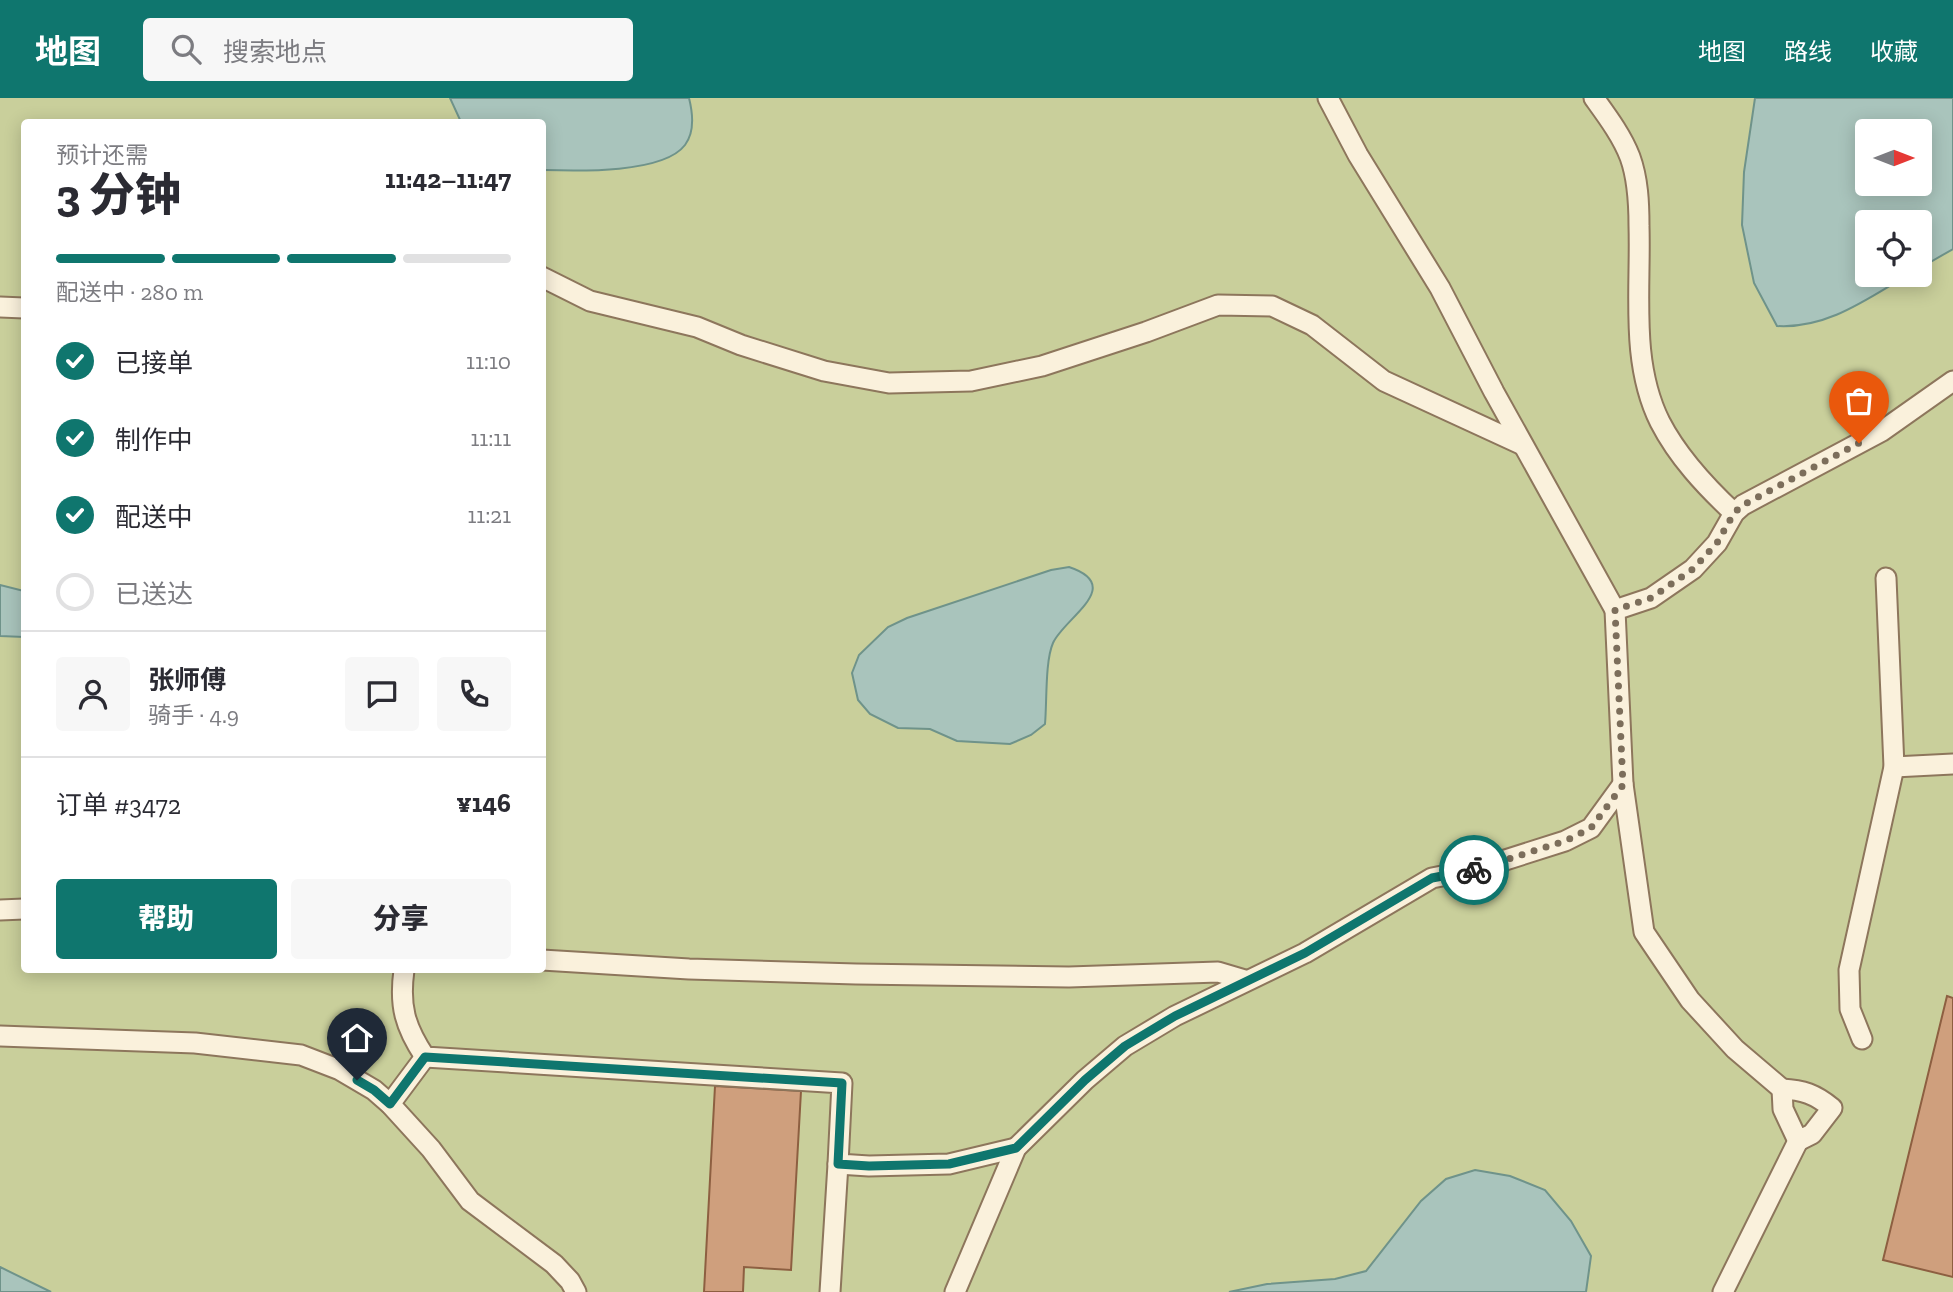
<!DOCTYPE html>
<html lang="zh">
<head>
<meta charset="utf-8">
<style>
  :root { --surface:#fff; --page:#f7f7f7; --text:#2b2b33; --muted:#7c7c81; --line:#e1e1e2; --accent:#0f766e }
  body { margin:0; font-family:"Zilla Slab","Noto Sans SC",serif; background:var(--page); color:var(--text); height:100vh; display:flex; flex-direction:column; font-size:26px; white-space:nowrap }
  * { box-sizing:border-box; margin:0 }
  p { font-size:23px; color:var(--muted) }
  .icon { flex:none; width:38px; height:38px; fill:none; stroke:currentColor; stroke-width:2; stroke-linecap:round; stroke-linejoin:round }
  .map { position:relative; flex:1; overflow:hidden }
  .panel { position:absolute; left:21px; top:21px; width:525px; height:854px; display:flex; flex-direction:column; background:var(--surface); border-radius:7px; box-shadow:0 4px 18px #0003 }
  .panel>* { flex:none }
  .needle { width:46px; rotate:90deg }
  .tools { position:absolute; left:1855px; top:21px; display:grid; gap:14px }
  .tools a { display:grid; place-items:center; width:77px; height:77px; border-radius:7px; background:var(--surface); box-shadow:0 4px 18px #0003; font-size:35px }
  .pin { position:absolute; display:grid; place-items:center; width:60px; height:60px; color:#fff; margin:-72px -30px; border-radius:50% 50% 50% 0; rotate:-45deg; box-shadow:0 0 7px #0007 }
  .pin .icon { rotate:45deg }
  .courier { position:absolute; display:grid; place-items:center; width:70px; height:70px; margin:-35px; border:5px solid #0f766e; border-radius:50%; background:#fff; color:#222; box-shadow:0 2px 9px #0007 }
  .headline em { font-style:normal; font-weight:800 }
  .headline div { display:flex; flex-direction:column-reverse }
  .headline { display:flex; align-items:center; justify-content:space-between; height:119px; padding:0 35px }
  h1 { font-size:46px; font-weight:800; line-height:52px }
  .bar { display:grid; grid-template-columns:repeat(4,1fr); gap:10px 7px; align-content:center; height:84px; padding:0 35px }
  .bar i { height:9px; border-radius:5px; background:var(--line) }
  .bar .active { background:var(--accent) }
  .bar p { grid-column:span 4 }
  .line { display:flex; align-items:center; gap:18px; padding:0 35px; border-top:2px solid var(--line) }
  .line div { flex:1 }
  .round { display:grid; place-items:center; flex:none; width:74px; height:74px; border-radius:7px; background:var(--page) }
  ol { padding:0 35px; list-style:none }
  li { display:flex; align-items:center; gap:21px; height:77px }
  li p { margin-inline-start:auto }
  li .icon { padding:7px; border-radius:50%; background:var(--accent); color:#fff; stroke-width:4 }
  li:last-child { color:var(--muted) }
  li i { width:38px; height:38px; border:4px solid var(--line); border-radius:50% }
  .action { display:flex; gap:14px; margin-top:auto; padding:14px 35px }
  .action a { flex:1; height:80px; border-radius:7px; background:var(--accent); color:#fff; font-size:28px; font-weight:800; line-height:80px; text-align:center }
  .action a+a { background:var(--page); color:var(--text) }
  header { display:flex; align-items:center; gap:42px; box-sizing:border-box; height:98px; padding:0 35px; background:var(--accent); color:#fff }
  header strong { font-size:33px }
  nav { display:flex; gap:38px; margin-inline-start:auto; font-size:24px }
  .search { width:490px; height:63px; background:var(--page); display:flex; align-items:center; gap:18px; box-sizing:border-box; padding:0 24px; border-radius:7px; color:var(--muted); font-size:26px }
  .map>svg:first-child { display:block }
  .green { fill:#c9cf9b; fill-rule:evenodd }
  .water { fill:#a9c4bc; stroke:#6f938a; stroke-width:2; fill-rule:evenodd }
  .building { fill:#cf9f7d; stroke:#8d5f41; stroke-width:2 }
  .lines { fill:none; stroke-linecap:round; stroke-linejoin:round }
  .lane-casing { stroke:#8d765c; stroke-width:23 }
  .lane { stroke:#faf1dc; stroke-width:19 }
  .done { stroke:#7c6e5b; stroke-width:7; stroke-dasharray:0 12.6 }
  .route { stroke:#0f766e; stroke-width:9 }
</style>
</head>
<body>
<header>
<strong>地图</strong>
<div class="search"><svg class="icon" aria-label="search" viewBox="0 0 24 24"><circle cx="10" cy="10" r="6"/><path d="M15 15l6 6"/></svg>搜索地点</div>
<nav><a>地图</a><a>路线</a><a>收藏</a></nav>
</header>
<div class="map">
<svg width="1953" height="1194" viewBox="0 0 1953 1194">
  <rect width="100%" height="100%" fill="#f0e4c8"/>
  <path class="green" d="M0 0H1953V1194H0ZM24 24H542V872H24ZM1867 33H1920V86H1867ZM1867 124H1920V177H1867Z"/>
  <g class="water">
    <path d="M450 0H689C693 16 695 34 685 47 663 76 576 73 543 72L542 24H461Z"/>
    <path d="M1755 0H1953V151L1920 170V124H1867V177H1908C1867 201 1827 231 1777 228L1754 185 1742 127 1744 74ZM1867 33H1920V86H1867Z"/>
    <path d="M1069 469C1126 488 1064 520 1053 545 1045 563 1047 604 1045 626L1031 637 1010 646 957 643 930 631 898 630 870 616 858 602 852 575 859 557 888 529 907 520 1051 472Z"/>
    <polygon points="0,487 24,493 24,539 0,538"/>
    <polygon points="1475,1072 1510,1078 1545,1092 1571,1123 1591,1158 1586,1194 1229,1194 1267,1186 1335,1181 1366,1173 1421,1103 1446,1081"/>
    <polygon points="0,1169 51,1194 0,1194"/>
  </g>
  <g class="building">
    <polygon points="1947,898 1953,900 1953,1179 1883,1162"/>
    <polygon points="715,988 801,993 791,1172 744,1169 743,1194 704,1194"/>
  </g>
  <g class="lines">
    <g class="lane-casing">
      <g id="lane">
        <polyline points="1328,0 1358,57 1440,190 1494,294 1615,512"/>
        <path d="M1594 0C1607 18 1622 38 1630 59 1638 81 1639 105 1639 128 1641 193 1630 264 1660 324 1678 359 1705 388 1734 415"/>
        <polyline points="542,179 590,203 697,229 741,247 824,273 889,285 971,283 1042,268 1146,234 1218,207 1272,208 1312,227 1384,283 1523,347"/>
        <polyline points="0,209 24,210"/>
        <polyline points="1894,669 1953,666"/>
        <polyline points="0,812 24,811"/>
        <polyline points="542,862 689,871 856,876 1069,879 1218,874 1245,882"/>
        <path d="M404 872C399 908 405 929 425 959L842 985 838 1066 869 1068 949 1066 1016 1050"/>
        <polyline points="0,938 195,945 301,957 340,972 374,992 390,1006 431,1051 470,1103 554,1166 570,1183 576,1194"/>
        <polyline points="1862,941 1850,911 1849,872 1894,669 1886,480"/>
        <polyline points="1782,991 1735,951 1690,902 1644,834 1623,686 1615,512 1651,500 1693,471 1717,445 1734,415 1743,407 1882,333 1953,283"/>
        <path d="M1782 991C1803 992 1815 996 1832 1010L1812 1036 1798 1043 1783 1011Z"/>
        <polyline points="390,1006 425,959"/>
        <polyline points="830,1194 838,1066"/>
        <polyline points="955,1194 1016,1050 1085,982 1125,948 1175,918 1305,855 1432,780 1477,771 1565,743 1591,730 1623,686"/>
        <polyline points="1723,1194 1798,1043"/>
      </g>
    </g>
    <use href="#lane" class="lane"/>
  </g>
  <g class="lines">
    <polyline class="done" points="1474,772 1565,743 1591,730 1623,687 1615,512 1651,500 1693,471 1717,445 1734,415 1743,407 1859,345"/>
    <polyline class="route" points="357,982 374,992 390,1006 425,959 842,985 838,1066 869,1068 949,1066 1016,1050 1085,982 1125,948 1175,918 1305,855 1432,780 1474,772"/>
  </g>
</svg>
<div class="tools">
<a><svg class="needle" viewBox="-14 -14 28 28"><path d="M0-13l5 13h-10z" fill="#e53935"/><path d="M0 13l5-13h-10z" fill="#7c7c81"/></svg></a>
<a><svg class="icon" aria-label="locate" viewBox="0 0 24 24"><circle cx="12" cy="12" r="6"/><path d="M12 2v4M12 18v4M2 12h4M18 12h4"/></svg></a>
</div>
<div class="pin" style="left:1859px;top:345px;background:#ea580c"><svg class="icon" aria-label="bag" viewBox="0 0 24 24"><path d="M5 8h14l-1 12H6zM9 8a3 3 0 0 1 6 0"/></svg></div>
<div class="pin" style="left:357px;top:982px;background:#1f2937"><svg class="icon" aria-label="home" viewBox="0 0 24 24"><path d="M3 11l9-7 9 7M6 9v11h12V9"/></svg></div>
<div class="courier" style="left:1474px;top:772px"><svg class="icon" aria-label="bike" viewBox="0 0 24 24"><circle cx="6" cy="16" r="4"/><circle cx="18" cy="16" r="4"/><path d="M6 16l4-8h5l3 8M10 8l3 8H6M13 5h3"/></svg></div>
<section class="panel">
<div class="headline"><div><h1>3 分钟</h1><p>预计还需</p></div><em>11:42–11:47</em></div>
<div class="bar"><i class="active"></i><i class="active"></i><i class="active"></i><i></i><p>配送中 · 280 m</p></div>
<ol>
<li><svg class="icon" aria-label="check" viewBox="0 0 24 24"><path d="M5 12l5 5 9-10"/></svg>已接单<p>11:10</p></li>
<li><svg class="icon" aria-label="check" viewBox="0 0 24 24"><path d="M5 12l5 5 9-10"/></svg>制作中<p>11:11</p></li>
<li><svg class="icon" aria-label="check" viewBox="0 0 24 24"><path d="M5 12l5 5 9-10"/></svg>配送中<p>11:21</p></li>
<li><i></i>已送达</li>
</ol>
<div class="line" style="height:126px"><a class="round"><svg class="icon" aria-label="person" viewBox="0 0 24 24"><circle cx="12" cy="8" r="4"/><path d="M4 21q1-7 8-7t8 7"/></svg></a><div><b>张师傅</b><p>骑手 · 4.9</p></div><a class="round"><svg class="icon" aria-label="chat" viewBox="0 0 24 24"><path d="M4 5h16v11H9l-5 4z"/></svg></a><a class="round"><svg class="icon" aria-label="phone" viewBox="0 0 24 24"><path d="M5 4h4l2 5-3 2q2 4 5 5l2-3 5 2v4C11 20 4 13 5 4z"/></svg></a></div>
<div class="line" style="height:91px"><div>订单 #3472</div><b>¥146</b></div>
<div class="action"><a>帮助</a><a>分享</a></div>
</section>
</div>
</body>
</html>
